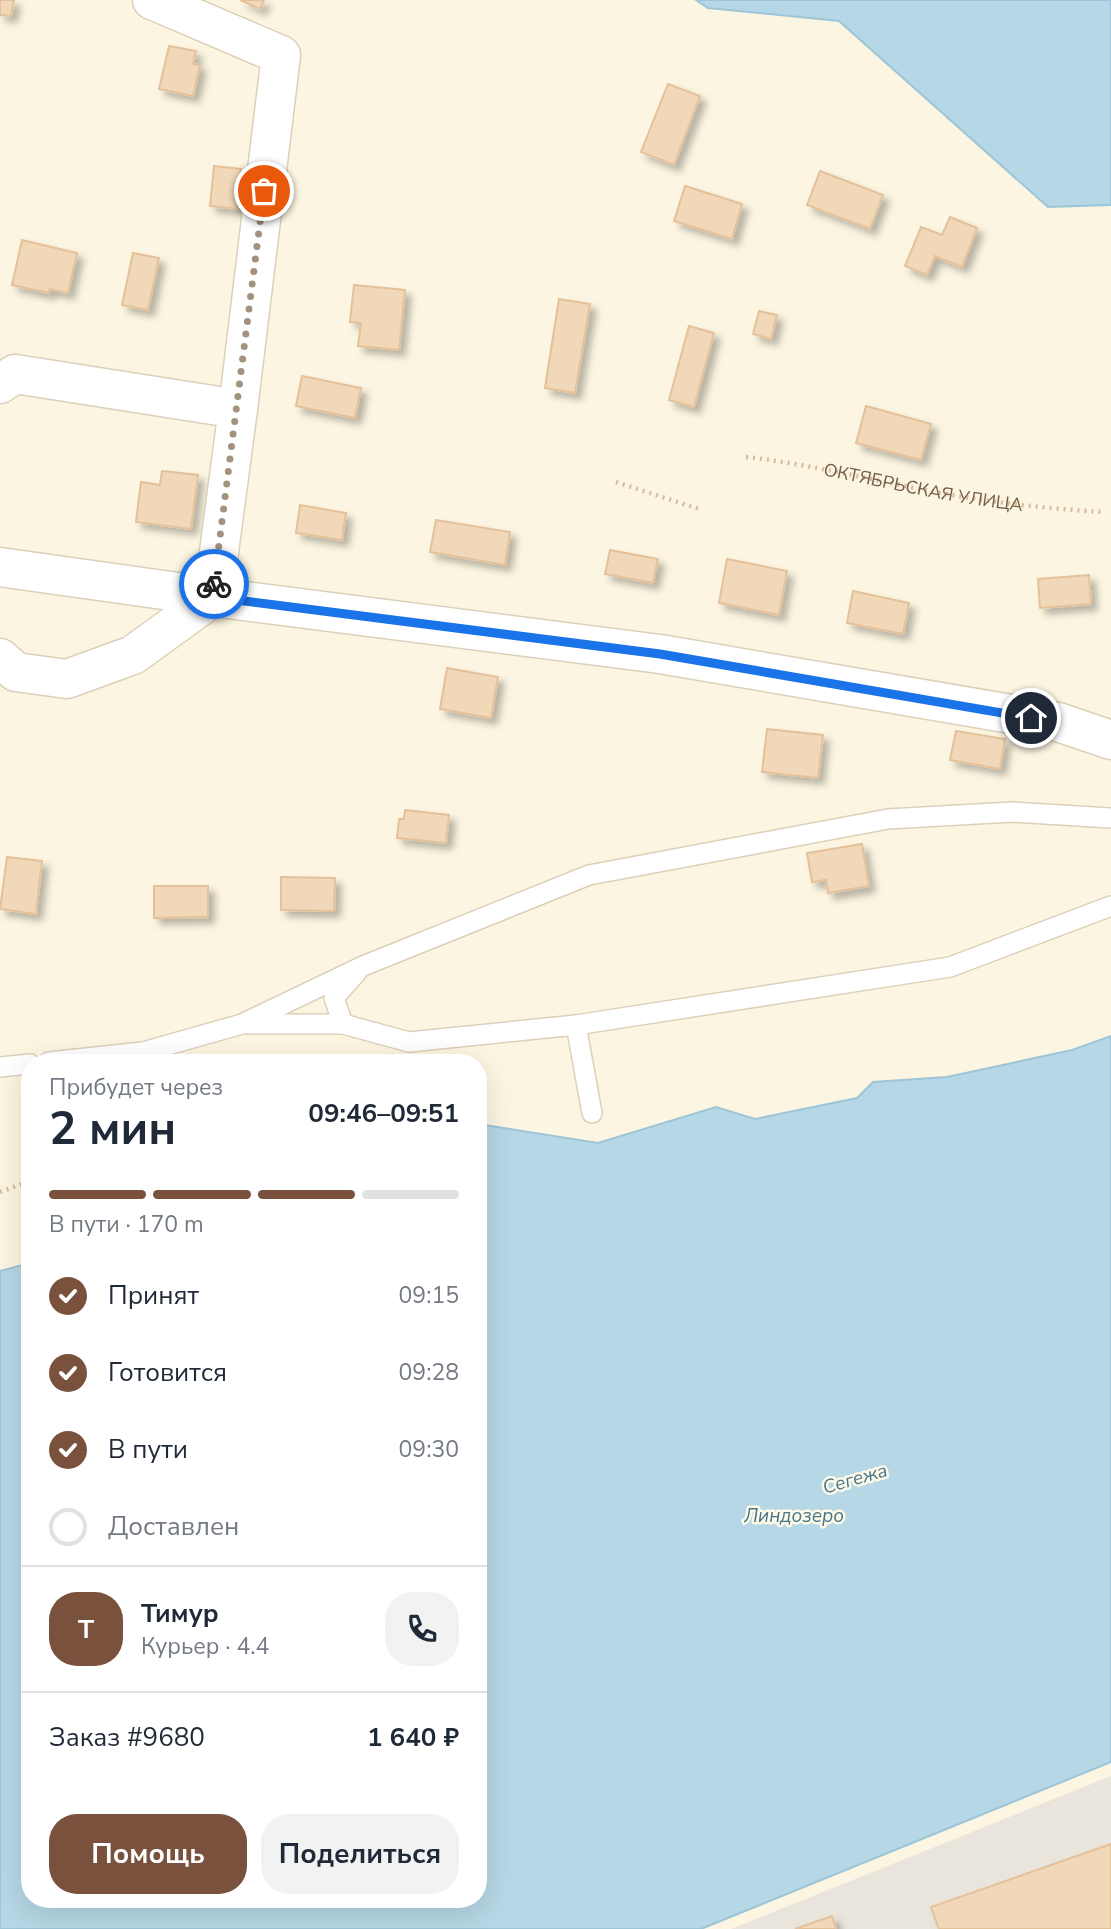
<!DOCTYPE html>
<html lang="ru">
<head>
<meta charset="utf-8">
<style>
  :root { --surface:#fff; --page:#f2f2f3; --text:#1f2937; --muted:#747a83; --line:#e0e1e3; --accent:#79513d }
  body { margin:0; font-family:"Nunito Sans",sans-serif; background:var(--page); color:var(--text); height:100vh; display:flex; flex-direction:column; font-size:26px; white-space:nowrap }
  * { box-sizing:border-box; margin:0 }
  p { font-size:23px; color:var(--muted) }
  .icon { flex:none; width:38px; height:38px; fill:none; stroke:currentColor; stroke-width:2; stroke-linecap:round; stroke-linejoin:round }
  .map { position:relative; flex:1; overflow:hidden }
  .sheet { position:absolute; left:21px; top:1054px; width:466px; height:854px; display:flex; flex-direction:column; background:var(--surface); border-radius:28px; box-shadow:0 7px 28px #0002 }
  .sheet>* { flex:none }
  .pin { position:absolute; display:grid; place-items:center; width:60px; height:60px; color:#fff; margin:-30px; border:4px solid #fff; border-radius:50%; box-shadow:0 2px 7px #0007 }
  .courier { position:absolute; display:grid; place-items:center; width:70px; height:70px; margin:-35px; border:5px solid #1a73e8; border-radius:50%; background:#fff; color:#222; box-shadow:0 2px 9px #0007 }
  .overview em { font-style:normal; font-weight:700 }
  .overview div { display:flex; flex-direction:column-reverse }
  .overview { display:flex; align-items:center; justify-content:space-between; height:119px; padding:0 28px }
  h1 { font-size:46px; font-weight:700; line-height:52px }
  .bar { display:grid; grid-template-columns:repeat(4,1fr); gap:10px 7px; align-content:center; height:84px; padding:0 28px }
  .bar i { height:9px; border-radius:5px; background:var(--line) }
  .bar .selected { background:var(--accent) }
  .bar p { grid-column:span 4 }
  .line { display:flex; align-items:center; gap:18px; padding:0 28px; border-top:2px solid var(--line) }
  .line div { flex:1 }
  .round { display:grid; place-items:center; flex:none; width:74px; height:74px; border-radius:28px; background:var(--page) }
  ol { padding:0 28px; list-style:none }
  li { display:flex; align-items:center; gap:21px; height:77px }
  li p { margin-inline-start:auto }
  li .icon { padding:7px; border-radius:50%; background:var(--accent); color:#fff; stroke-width:4 }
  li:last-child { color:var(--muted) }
  li i { width:38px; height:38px; border:4px solid var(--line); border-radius:50% }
  .action { display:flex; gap:14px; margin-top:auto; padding:14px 28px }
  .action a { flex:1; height:80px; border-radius:28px; background:var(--accent); color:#fff; font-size:28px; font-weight:700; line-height:80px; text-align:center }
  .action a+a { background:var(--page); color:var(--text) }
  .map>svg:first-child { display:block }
  .industrial { fill:#eae5dc }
  .water { fill:#b6d7e5; stroke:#9cc5d7; stroke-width:2 }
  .building { fill:#f1d8b8; stroke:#e4c199; stroke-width:2; filter:url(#shadow) }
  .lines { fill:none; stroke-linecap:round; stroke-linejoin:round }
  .service-casing { stroke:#ddd0ba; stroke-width:22 }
  .minor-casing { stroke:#ddd0ba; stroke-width:41 }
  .tertiary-casing { stroke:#ddd0ba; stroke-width:41 }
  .path { stroke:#d6bb9c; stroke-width:4.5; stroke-dasharray:2 5; stroke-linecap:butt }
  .service { stroke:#fff; stroke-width:19 }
  .minor { stroke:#fff; stroke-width:38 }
  .tertiary { stroke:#fff; stroke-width:38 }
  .done { stroke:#a3937e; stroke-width:7; stroke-dasharray:0 12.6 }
  .route { stroke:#1a73e8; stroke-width:9 }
  .labels { text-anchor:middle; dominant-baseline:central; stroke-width:5; stroke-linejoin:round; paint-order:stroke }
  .street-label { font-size:18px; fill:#735e48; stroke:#fff9e7 }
  .water-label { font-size:19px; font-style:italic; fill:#44778d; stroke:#fff9e7 }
</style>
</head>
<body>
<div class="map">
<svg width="1111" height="1929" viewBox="0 0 1111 1929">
  <defs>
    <filter id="shadow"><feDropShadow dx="6" dy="6" stdDeviation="3.5" flood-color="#0004"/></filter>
  </defs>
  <rect width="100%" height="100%" fill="#fcf5e1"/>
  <polygon class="industrial" points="1111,1776 1111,1929 731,1929"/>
  <g class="water">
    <polygon points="696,0 1111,0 1111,205 1048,207 839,21 708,8"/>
    <polygon points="1111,1036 1111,1762 701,1929 0,1929 0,1271 30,1263 30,1899 478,1899 478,1124 598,1143 716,1107 755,1119 857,1098 873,1082 947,1077 1072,1050"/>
  </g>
  <g class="building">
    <polygon points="0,0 14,0 11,16 0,15"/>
    <polygon points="240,0 264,0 260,9"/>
    <polygon points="169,46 196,51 193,64 200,65 193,96 159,89"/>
    <polygon points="668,84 700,96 674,165 641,152"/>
    <polygon points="214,166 241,169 237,209 210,206"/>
    <polygon points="820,171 883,195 870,229 807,205"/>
    <polygon points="685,186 742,204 732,239 674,221"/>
    <polygon points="950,217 977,228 962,267 935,256 927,275 905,266 921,227 942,235"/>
    <polygon points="22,240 77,253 68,293 50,289 49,293 12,285"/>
    <polygon points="133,253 159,258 148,310 122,305"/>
    <polygon points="354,285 405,290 399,350 358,346 361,323 350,322"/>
    <polygon points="559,299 590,304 575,393 545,388"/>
    <polygon points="759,311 777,315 771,339 753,334"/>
    <polygon points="689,326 714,333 694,407 669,400"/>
    <polygon points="302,376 361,388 355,418 296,406"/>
    <polygon points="866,406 931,424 921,460 856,443"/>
    <polygon points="162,471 198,475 191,529 136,522 141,482 160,485"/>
    <polygon points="300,505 346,513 342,540 296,533"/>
    <polygon points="436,520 510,532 505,565 430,552"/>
    <polygon points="610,550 658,559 653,583 605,574"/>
    <polygon points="727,559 787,571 779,615 719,603"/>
    <polygon points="1089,575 1091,604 1040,608 1038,579"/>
    <polygon points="853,591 909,603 903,634 847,623"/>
    <polygon points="447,668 498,677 491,718 440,709"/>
    <polygon points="767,729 823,735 818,778 762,772"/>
    <polygon points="956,731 1005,739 1000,769 950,760"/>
    <polygon points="405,810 449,815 446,843 397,838 399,819 404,819"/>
    <polygon points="862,844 869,886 828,893 826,880 812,882 807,853"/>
    <polygon points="7,857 42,861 36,914 0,909"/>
    <polygon points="281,877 335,878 334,911 281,910"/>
    <polygon points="154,886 208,886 208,917 154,918"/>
    <polygon points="1111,1844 1111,1929 939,1929 931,1907"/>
    <polygon points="832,1916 836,1929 795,1929"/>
  </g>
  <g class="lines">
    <g class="service-casing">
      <g id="service">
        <polyline points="249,1024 343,1024 409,1042 576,1025 950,967 1111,906"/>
        <polyline points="343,1024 334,998 357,972"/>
        <polyline points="576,1025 592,1113"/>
        <polyline points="49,1062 143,1052 242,1024 363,966 589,875 888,819 1012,812 1111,818"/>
        <polyline points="0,1067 30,1064"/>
      </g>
    </g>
    <g class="minor-casing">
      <g id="minor">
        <polyline points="0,384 15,374 238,409"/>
        <polyline points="0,658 16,672 67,679 133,655 213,597 238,409 281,55 152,0"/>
      </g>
    </g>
    <g class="tertiary-casing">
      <polyline id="tertiary" points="0,567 213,597 660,654 1058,722 1111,740"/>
    </g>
    <g class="path">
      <path id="s1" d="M746 457C818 465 887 484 958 496 1006 504 1054 509 1103 512"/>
      <polyline points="616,482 699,509"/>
      <polyline points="355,1062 367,1058"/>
      <polyline points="0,1192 30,1181"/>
    </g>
    <use href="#service" class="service"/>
    <use href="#minor" class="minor"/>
    <use href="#tertiary" class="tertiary"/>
  </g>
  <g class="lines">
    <polyline class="done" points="214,584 264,191"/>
    <polyline class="route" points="214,584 213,597 660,654 1031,718"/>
  </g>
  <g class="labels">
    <g class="street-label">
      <text stroke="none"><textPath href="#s1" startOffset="180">ОКТЯБРЬСКАЯ УЛИЦА</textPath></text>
    </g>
    <g class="water-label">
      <text transform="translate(855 1479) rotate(-16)">Сегежа</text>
      <text x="794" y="1516">Линдозеро</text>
    </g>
  </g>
</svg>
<div class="pin" style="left:264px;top:191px;background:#ea580c"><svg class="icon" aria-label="bag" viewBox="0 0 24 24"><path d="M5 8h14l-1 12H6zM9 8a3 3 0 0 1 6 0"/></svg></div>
<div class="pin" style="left:1031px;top:718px;background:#1f2937"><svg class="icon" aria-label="home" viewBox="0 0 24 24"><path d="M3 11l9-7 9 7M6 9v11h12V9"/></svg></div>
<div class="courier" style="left:214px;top:584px"><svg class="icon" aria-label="bike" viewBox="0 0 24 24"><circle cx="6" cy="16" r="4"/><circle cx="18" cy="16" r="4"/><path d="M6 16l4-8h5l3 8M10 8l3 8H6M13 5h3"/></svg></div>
<section class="sheet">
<div class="overview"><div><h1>2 мин</h1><p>Прибудет через</p></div><em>09:46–09:51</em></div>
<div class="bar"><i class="selected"></i><i class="selected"></i><i class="selected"></i><i></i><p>В пути · 170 m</p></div>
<ol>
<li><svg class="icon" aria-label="check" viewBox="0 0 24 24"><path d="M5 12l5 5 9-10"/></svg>Принят<p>09:15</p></li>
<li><svg class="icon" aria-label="check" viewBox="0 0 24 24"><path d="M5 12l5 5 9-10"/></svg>Готовится<p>09:28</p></li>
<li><svg class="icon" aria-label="check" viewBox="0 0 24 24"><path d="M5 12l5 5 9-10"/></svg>В пути<p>09:30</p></li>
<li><i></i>Доставлен</li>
</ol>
<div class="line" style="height:126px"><b class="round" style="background:var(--accent);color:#fff">Т</b><div><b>Тимур</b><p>Курьер · 4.4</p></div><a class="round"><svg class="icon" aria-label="phone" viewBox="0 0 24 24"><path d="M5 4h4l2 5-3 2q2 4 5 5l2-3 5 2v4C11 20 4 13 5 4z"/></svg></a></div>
<div class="line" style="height:91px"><div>Заказ #9680</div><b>1 640 ₽</b></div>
<div class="action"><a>Помощь</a><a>Поделиться</a></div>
</section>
</div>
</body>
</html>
